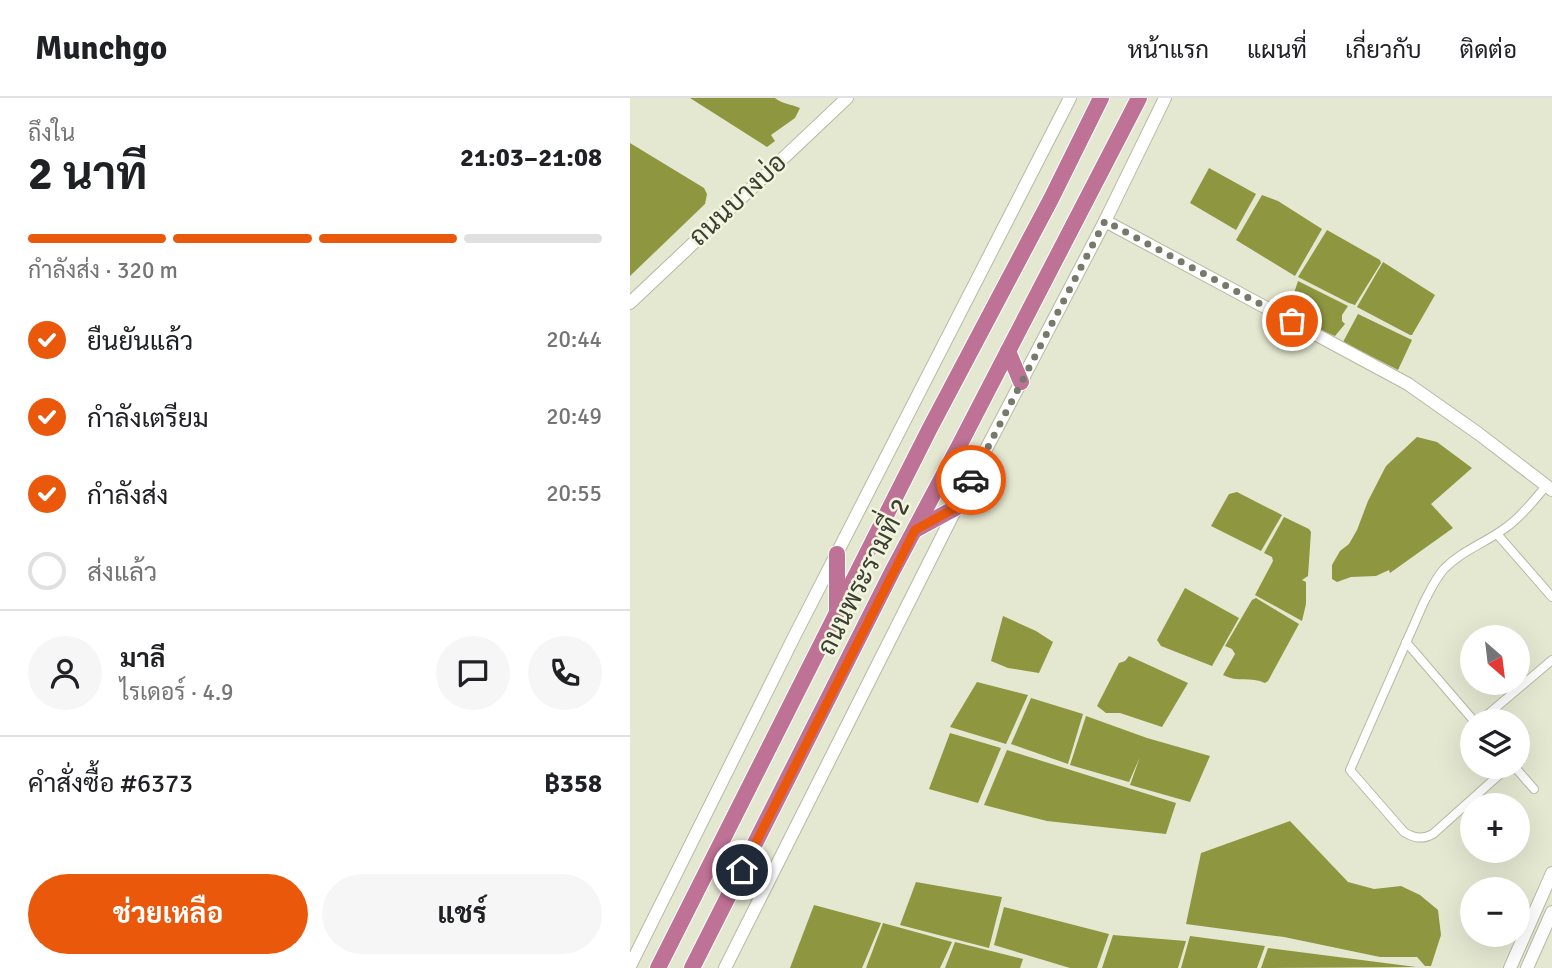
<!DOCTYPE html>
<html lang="th">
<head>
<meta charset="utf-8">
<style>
  :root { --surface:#fff; --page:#f6f6f6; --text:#202124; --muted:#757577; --line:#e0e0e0; --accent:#ea580c }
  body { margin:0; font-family:Signika,Sarabun,sans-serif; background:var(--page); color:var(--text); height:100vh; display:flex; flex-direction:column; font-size:26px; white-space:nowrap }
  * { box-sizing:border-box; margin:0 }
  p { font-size:23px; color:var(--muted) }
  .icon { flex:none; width:38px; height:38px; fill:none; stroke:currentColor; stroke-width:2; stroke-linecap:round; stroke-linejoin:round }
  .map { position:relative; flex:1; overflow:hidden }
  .drawer { display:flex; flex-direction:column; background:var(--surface); width:630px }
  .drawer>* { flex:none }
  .needle { width:46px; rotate:152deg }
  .controls { position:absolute; left:830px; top:527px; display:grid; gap:14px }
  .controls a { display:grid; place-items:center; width:70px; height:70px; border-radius:50%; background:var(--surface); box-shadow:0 7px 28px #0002; font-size:35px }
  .pin { position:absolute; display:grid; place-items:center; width:60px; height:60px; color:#fff; margin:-30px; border:4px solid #fff; border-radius:50%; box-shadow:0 2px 7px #0007 }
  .courier { position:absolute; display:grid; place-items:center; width:70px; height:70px; margin:-35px; border:5px solid #ea580c; border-radius:50%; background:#fff; color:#222; box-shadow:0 2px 9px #0007 }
  .summary em { font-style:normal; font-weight:700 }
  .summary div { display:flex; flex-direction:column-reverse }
  .summary { display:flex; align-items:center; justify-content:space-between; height:119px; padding:0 28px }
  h1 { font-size:46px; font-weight:700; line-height:52px }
  .bar { display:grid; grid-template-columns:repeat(4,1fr); gap:10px 7px; align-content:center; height:84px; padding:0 28px }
  .bar i { height:9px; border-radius:5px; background:var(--line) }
  .bar .selected { background:var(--accent) }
  .bar p { grid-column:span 4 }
  .line { display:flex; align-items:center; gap:18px; padding:0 28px; border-top:2px solid var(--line) }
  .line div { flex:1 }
  .round { display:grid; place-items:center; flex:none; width:74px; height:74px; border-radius:37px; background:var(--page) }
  ol { padding:0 28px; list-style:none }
  li { display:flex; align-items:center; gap:21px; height:77px }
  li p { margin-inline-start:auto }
  li .icon { padding:7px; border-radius:50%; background:var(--accent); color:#fff; stroke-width:4 }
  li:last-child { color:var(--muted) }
  li i { width:38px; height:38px; border:4px solid var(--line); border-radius:50% }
  .action { display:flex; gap:14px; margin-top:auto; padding:14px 28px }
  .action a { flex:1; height:80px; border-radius:42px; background:var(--accent); color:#fff; font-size:28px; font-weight:700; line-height:80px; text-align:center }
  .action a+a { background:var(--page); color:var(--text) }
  header { display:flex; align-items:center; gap:42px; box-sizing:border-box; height:98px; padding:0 35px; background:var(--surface); border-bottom:2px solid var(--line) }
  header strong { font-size:33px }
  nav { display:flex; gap:38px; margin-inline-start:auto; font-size:24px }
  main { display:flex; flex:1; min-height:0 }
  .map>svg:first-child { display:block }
  .water { fill:#8e9640 }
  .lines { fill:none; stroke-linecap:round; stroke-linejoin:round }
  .street-casing { stroke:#b6b9a3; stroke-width:10 }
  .secondary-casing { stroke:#b6b9a3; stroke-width:14 }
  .highway-casing { stroke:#fff; stroke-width:18 }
  .street { stroke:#fff; stroke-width:8 }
  .secondary { stroke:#fff; stroke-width:12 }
  .highway { stroke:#be7295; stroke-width:16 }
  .done { stroke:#77796b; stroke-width:7; stroke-dasharray:0 12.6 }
  .route { stroke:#ea580c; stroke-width:9 }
  .labels { text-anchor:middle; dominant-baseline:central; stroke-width:5; stroke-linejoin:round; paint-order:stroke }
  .street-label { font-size:26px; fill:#3c3d34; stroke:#f2f6de }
</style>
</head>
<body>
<header>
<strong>Munchgo</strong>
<nav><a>หน้าแรก</a><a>แผนที่</a><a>เกี่ยวกับ</a><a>ติดต่อ</a></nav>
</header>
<main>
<section class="drawer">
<div class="summary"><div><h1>2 นาที</h1><p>ถึงใน</p></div><em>21:03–21:08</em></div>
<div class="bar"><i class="selected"></i><i class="selected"></i><i class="selected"></i><i></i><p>กำลังส่ง · 320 m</p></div>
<ol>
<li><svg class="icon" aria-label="check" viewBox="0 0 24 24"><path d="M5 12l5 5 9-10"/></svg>ยืนยันแล้ว<p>20:44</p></li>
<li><svg class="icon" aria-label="check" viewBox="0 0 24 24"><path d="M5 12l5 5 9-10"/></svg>กำลังเตรียม<p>20:49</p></li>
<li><svg class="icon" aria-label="check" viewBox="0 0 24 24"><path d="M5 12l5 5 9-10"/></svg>กำลังส่ง<p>20:55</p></li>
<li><i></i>ส่งแล้ว</li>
</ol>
<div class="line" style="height:126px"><a class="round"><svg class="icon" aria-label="person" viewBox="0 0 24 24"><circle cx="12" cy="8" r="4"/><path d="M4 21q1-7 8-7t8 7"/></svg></a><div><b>มาลี</b><p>ไรเดอร์ · 4.9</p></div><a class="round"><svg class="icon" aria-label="chat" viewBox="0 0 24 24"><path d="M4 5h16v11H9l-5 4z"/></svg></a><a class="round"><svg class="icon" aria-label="phone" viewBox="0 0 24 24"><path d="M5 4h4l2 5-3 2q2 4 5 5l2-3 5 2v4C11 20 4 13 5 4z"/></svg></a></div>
<div class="line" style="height:91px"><div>คำสั่งซื้อ #6373</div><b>฿358</b></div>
<div class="action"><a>ช่วยเหลือ</a><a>แชร์</a></div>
</section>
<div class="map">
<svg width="922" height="870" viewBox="0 0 922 870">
  <rect width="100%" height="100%" fill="#e5e8d1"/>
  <g class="water">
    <path d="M60 0H145C152 6 161 6 170 10L165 20 141 37 145 43 137 49Z"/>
    <polygon points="0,45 74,90 77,96 75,106 0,178"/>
    <polygon points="579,70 626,96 606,132 560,105"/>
    <polygon points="632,97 648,103 692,131 665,178 606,142"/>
    <polygon points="697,132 750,162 751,165 725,207 719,205 668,179"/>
    <polygon points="753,164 805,197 782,237 780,237 727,209"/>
    <path d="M668 183 718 208 712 217V223L715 226 705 238C692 233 668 222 667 206L662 201Z"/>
    <polygon points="728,216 782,242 768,272 713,244"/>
    <polygon points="787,339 807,344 842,370 801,406 823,430 760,475 759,472 746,478 721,479 707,484 702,481 702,467 710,453 719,446 727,432 738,403 756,368"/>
    <polygon points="607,394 652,417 631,453 581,428 599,396"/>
    <polygon points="654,419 679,431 681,434 678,478 672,482 676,484 676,506 672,523 625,497 643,463 642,459 634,455"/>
    <polygon points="555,490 609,520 582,568 531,548 527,542"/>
    <path d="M626 500 669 526 638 583 635 585C621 578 607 585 593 577L605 556 602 551 595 548 622 502Z"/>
    <polygon points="373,518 406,533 423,544 409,575 378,570 361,563"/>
    <polygon points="499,558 558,585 532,629 490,615 476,615 467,608 489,565 495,563"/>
    <polygon points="347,584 398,597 376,646 320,629"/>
    <polygon points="401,600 453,616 438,666 381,646"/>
    <polygon points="456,618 517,640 580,658 560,704 500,687 510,659 499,684 440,667"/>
    <polygon points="320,635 371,650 348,705 299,691"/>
    <polygon points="377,652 546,705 536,736 417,723 354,707"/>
    <polygon points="660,723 718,784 744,791 771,788 790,797 808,812 811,837 801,868 795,868 787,859 750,859 654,839 556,826 571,755"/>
    <polygon points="286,784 372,799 359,850 270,827"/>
    <polygon points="184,807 251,825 232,870 160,870"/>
    <polygon points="374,809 479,836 467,870 440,870 364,847"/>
    <polygon points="253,825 322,844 310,870 236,870"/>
    <polygon points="483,837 556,843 548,870 472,870"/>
    <polygon points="560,838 635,848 627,870 551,870"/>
    <polygon points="325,844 393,861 390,870 315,870"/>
    <polygon points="638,850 786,869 631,870"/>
  </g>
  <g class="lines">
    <g class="street-casing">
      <g id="street">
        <polyline points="867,436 922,499"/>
        <polyline points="776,544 844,623"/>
        <polyline points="850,623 922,562"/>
        <path d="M879 668 803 736C792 742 784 740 774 734L720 672 794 504C800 493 805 481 814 471 832 452 858 444 878 428 893 417 904 402 916 388"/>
        <polyline points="884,668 904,691"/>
      </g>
    </g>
    <g class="secondary-casing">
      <g id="secondary">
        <polyline points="475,123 778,286 849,336 922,392"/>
        <polyline points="0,205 217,0"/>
        <polyline points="0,868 165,537 440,0"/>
        <polyline points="95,870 353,357 475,123 535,0"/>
        <polyline points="880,870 922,775"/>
        <polyline points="897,870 922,814"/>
      </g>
    </g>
    <g class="highway-casing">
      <g id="highway">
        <polyline points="378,253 391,284"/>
        <polyline points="285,432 327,409"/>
        <polyline points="207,456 207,513"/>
        <polyline points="28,870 300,330 421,101 471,0"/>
        <polyline points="62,870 262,474 330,346 509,0"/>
      </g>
    </g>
    <use href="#street" class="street"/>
    <use href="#secondary" class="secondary"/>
    <use href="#highway" class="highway"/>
  </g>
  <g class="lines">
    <polyline class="done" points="341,382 475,123 662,223"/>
    <polyline class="route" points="112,772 285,432 327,409 341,382"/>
  </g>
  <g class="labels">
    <g class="street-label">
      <text transform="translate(108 102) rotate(-43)">ถนนบางบ่อ</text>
      <text transform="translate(234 479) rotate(-63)">ถนนพระรามที่ 2</text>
    </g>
  </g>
</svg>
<div class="controls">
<a><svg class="needle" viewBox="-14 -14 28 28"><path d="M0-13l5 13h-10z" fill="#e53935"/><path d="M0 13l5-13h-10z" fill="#757577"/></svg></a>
<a><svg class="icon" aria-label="layers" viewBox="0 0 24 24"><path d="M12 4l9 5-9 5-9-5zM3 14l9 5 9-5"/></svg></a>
<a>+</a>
<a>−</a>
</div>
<div class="pin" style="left:662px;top:223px;background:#ea580c"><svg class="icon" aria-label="bag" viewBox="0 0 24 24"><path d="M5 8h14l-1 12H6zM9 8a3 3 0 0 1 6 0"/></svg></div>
<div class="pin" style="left:112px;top:772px;background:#1f2937"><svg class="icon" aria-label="home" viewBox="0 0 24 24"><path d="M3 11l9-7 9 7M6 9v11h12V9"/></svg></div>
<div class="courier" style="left:341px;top:382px"><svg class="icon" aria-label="car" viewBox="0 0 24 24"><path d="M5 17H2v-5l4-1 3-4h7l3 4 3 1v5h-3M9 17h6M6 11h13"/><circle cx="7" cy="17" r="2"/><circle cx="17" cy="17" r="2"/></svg></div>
</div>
</main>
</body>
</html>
